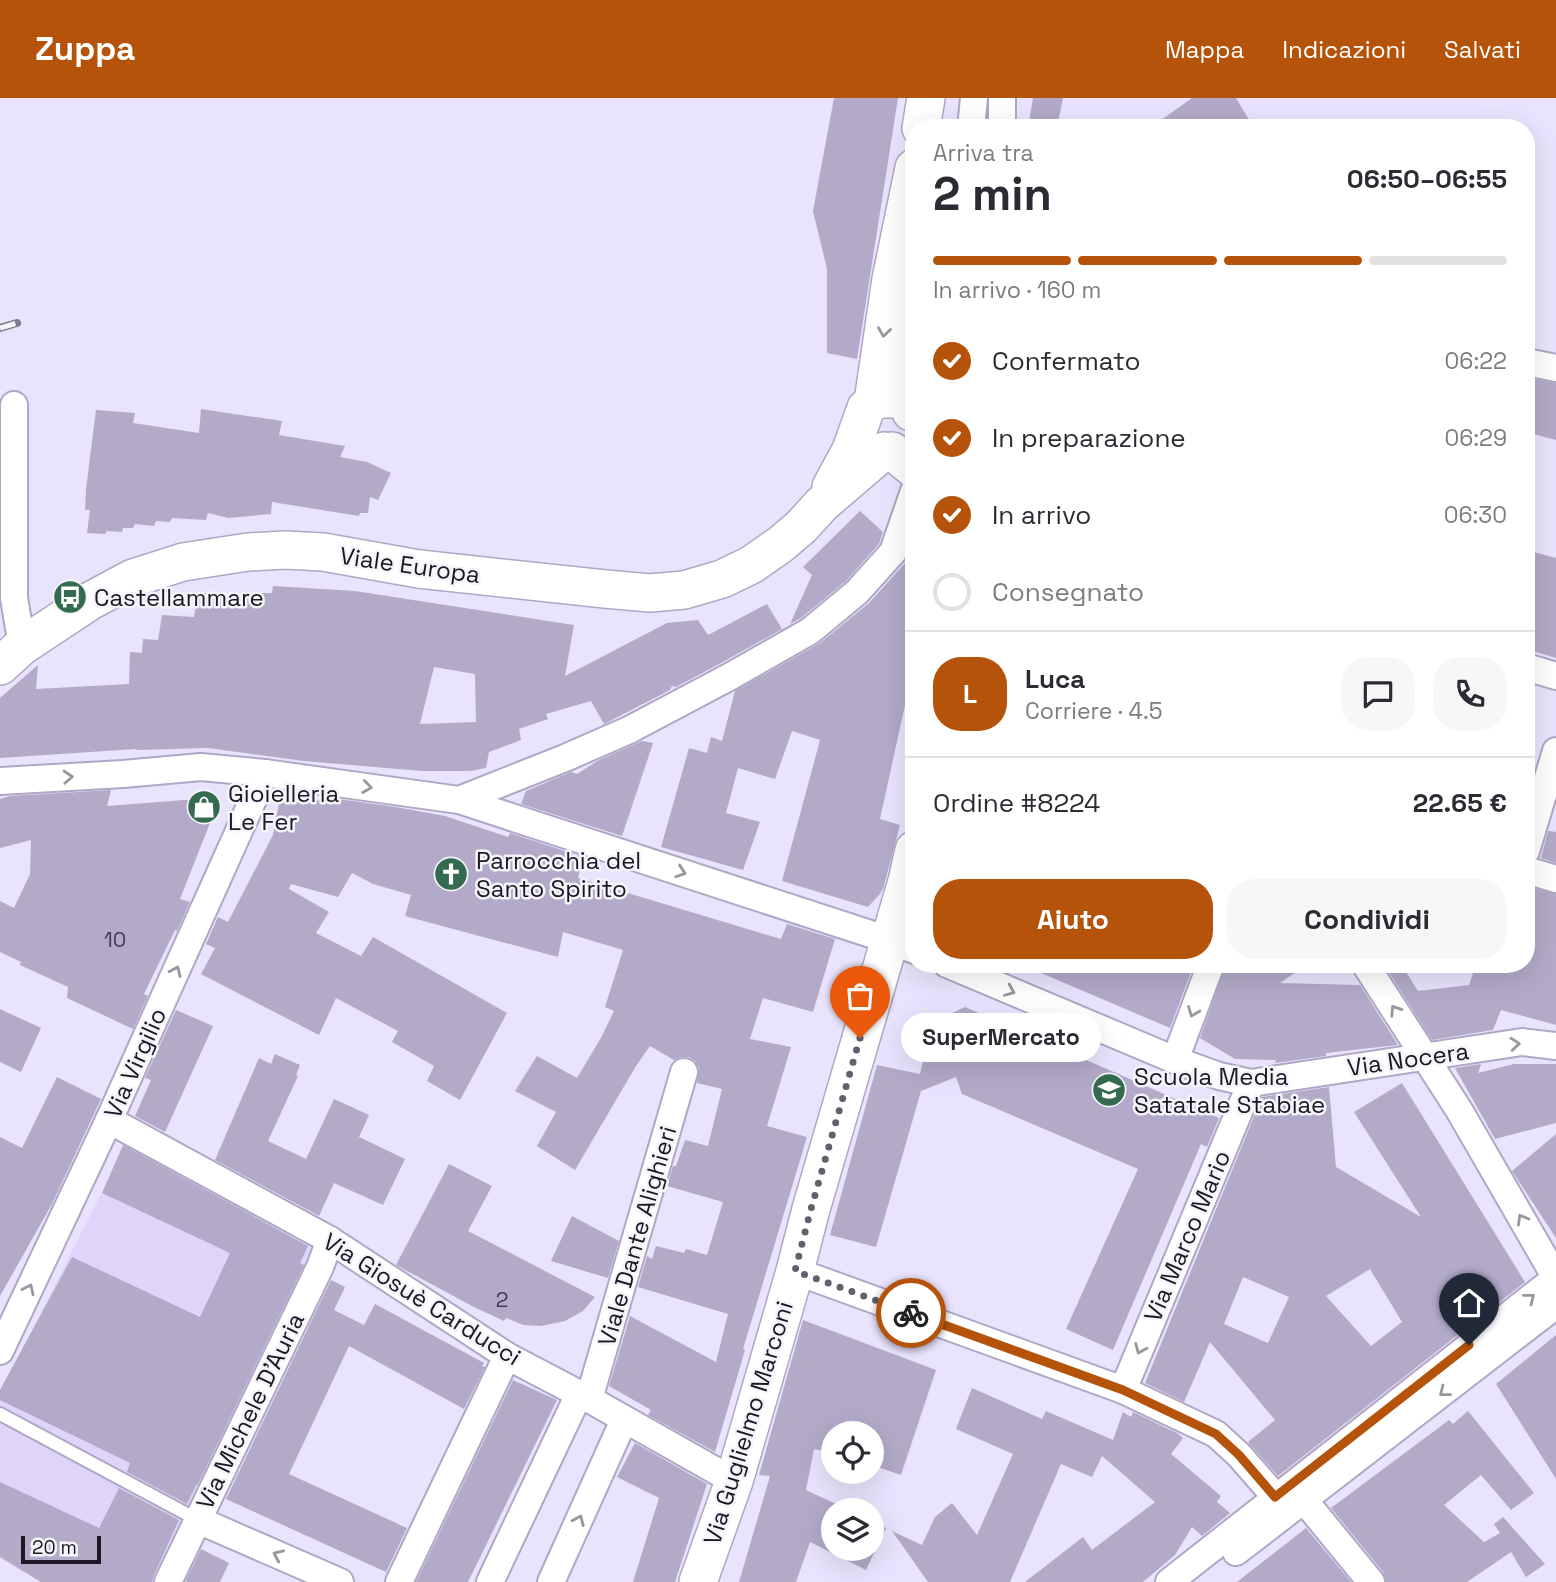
<!DOCTYPE html>
<html lang="it">
<head>
<meta charset="utf-8">
<style>
  :root { --surface:#fff; --page:#f7f7f7; --text:#2b2b33; --muted:#7c7c81; --line:#e1e1e2; --accent:#b45309 }
  body { margin:0; font-family:"Space Grotesk",sans-serif; background:var(--page); color:var(--text); height:100vh; display:flex; flex-direction:column; font-size:26px; white-space:nowrap }
  * { box-sizing:border-box; margin:0 }
  p { font-size:23px; color:var(--muted) }
  .icon { flex:none; width:38px; height:38px; fill:none; stroke:currentColor; stroke-width:2; stroke-linecap:round; stroke-linejoin:round }
  .map { position:relative; flex:1; overflow:hidden }
  .details { position:absolute; left:905px; top:21px; width:630px; height:854px; display:flex; flex-direction:column; background:var(--surface); border-radius:28px; box-shadow:0 7px 28px #0002 }
  .details>* { flex:none }
  .fabs { position:absolute; left:821px; top:1323px; display:grid; gap:14px }
  .fabs a { display:grid; place-items:center; width:63px; height:63px; border-radius:50%; background:var(--surface); box-shadow:0 7px 28px #0002; font-size:35px }
  .scale { position:absolute; left:21px; bottom:18px; width:80px; box-sizing:border-box; padding-left:7px; border:4px solid #1b1823; border-top:0; font-size:19px; line-height:24px; white-space:nowrap; color:#1b1823; -webkit-text-stroke:5px #f5f4fa; paint-order:stroke }
  .pin { position:absolute; display:grid; place-items:center; width:60px; height:60px; color:#fff; margin:-72px -30px; border-radius:50% 50% 50% 0; rotate:-45deg; box-shadow:0 0 7px #0007 }
  .pin .icon { rotate:45deg }
  .courier { position:absolute; display:grid; place-items:center; width:70px; height:70px; margin:-35px; border:5px solid #b45309; border-radius:50%; background:#fff; color:#222; box-shadow:0 2px 9px #0007 }
  .bubble { position:absolute; height:49px; border-radius:24px; background:var(--surface); box-shadow:0 7px 28px #0002; font-size:23px; font-weight:700; line-height:49px; text-align:center }
  .overview em { font-style:normal; font-weight:700 }
  .overview div { display:flex; flex-direction:column-reverse }
  .overview { display:flex; align-items:center; justify-content:space-between; height:119px; padding:0 28px }
  h1 { font-size:46px; font-weight:700; line-height:52px }
  .bar { display:grid; grid-template-columns:repeat(4,1fr); gap:10px 7px; align-content:center; height:84px; padding:0 28px }
  .bar i { height:9px; border-radius:5px; background:var(--line) }
  .bar .active { background:var(--accent) }
  .bar p { grid-column:span 4 }
  .line { display:flex; align-items:center; gap:18px; padding:0 28px; border-top:2px solid var(--line) }
  .line div { flex:1 }
  .round { display:grid; place-items:center; flex:none; width:74px; height:74px; border-radius:28px; background:var(--page) }
  ol { padding:0 28px; list-style:none }
  li { display:flex; align-items:center; gap:21px; height:77px }
  li p { margin-inline-start:auto }
  li .icon { padding:7px; border-radius:50%; background:var(--accent); color:#fff; stroke-width:4 }
  li:last-child { color:var(--muted) }
  li i { width:38px; height:38px; border:4px solid var(--line); border-radius:50% }
  .action { display:flex; gap:14px; margin-top:auto; padding:14px 28px }
  .action a { flex:1; height:80px; border-radius:28px; background:var(--accent); color:#fff; font-size:28px; font-weight:700; line-height:80px; text-align:center }
  .action a+a { background:var(--page); color:var(--text) }
  header { display:flex; align-items:center; gap:42px; box-sizing:border-box; height:98px; padding:0 35px; background:var(--accent); color:#fff }
  header strong { font-size:33px }
  nav { display:flex; gap:38px; margin-inline-start:auto; font-size:24px }
  .map>svg:first-child { display:block }
  .built { fill:#dfd5fb }
  .building { fill:#b2aac8; fill-rule:evenodd }
  .lines { fill:none; stroke-linecap:round; stroke-linejoin:round }
  .lane-casing { stroke:#afa7c5; stroke-width:16 }
  .street-casing { stroke:#afa7c5; stroke-width:30 }
  .secondary-casing { stroke:#afa7c5; stroke-width:40 }
  .lane { stroke:#fff; stroke-width:12 }
  .street { stroke:#fff; stroke-width:26 }
  .secondary { stroke:#fff; stroke-width:37 }
  .rail-casing { stroke:#7f7a8c; stroke-width:8 }
  .rail { stroke:#f5f4fa; stroke-width:5; stroke-dasharray:16; stroke-linecap:butt }
  .oneway { stroke:#98979c }
  .done { stroke:#635f6f; stroke-width:7; stroke-dasharray:0 12.6 }
  .route { stroke:#b45309; stroke-width:9 }
  .labels { text-anchor:middle; dominant-baseline:central; stroke-width:5; stroke-linejoin:round; paint-order:stroke }
  .number-label { font-size:21px; fill:#413c4c }
  .street-label { font-size:24px; fill:#1b1823; stroke:#f5f4fa }
  .poi-label { font-size:24px; fill:#1b1823; stroke:#f5f4fa; text-anchor:start }
</style>
</head>
<body>
<header>
<strong>Zuppa</strong>
<nav><a>Mappa</a><a>Indicazioni</a><a>Salvati</a></nav>
</header>
<div class="map">
<svg width="1556" height="1484" viewBox="0 0 1556 1484">
  <rect width="100%" height="100%" fill="#eae3fd"/>
  <polygon class="built" points="127,1045 313,1151 156,1484 40,1484 0,1460 0,1295"/>
  <g class="building">
    <polygon points="834,0 898,0 857,261 827,255 827,171 813,113"/>
    <polygon points="1033,0 1063,0 1057,30 1028,30"/>
    <polygon points="1192,0 1236,0 1254,30 1150,30"/>
    <polygon points="1526,280 1556,285 1556,342 1526,334"/>
    <polygon points="201,311 282,323 279,337 345,348 340,359 367,364 391,375 378,402 370,399 368,415 360,415 359,418 272,404 271,416 228,420 208,415 206,422 172,420 170,424 156,423 154,428 135,426 133,430 123,430 122,434 107,433 105,436 87,435 90,412 85,412 86,391 96,312 135,315 133,325 199,335"/>
    <polygon points="860,413 883,434 879,446 846,483 801,520 790,526 812,477 803,469"/>
    <polygon points="1526,452 1556,460 1556,560 1526,551"/>
    <polygon points="908,457 914,462 914,599 907,598 880,721 900,727 883,791 879,797 868,809 782,783 820,642 792,633 775,681 738,670 726,715 760,724 743,772 661,749 689,650 707,655 711,639 722,643 735,593 820,545 869,505 905,465"/>
    <path d="M273 488 355 493 574 527 565 578 667 525 698 522 708 537 767 506 782 531 723 564 676 589 672 588 670 592 604 626 591 603 546 616 548 621 519 631 521 642 489 654 486 670 470 673H422L304 663 208 650 137 652 136 651 0 660V600L38 567 36 591 129 586 130 554 142 555 143 541 158 542 162 517 194 519 198 494 243 500 244 495H272ZM434 569 475 576 476 624 420 626Z"/>
    <polygon points="642,643 653,645 622,738 521,706 526,693 571,674 577,676 599,662"/>
    <polygon points="111,692 107,708 210,700 210,725 180,801 190,804 177,833 175,832 144,896 148,898 133,931 67,900 68,889 20,867 21,864 0,854 0,803 14,810 30,776 31,742 0,750 0,701 10,698"/>
    <polygon points="338,701 396,709 445,718 508,739 510,735 583,759 578,780 781,841 787,826 835,841 813,914 763,900 750,941 791,949 767,1028 807,1039 743,1251 745,1252 715,1354 648,1317 651,1312 609,1288 630,1218 716,1264 728,1216 638,1189 647,1158 652,1161 656,1148 684,1155 686,1151 707,1157 723,1104 667,1088 673,1068 676,1068 685,1042 708,1048 722,991 697,985 699,970 695,963 689,959 681,959 674,962 650,948 636,968 575,1072 537,1048 556,1014 515,993 537,958 577,980 602,938 614,913 605,909 623,852 563,834 558,859 405,818 411,797 373,786 352,775 338,799 291,786 289,791 329,814 316,835 361,858 373,839 507,915 460,1002 427,983 434,968 392,944 398,933 336,900 319,937 201,876 215,850 206,846 218,819 228,824 273,737 279,705"/>
    <polygon points="1548,733 1556,734 1556,765 1541,760"/>
    <polygon points="1526,788 1556,796 1556,927 1501,912 1493,932 1432,942 1386,870 1390,866 1401,866 1418,893 1469,887 1476,866 1526,866"/>
    <polygon points="1020,866 1194,866 1170,930"/>
    <polygon points="1226,866 1308,866 1280,885 1360,887 1398,947 1326,955 1326,958 1275,965 1276,962 1235,961 1200,940"/>
    <polygon points="965,909 1219,1020 1207,1049 1201,1046 1113,1252 1066,1231 1138,1071 962,996 956,979 921,993 876,1149 830,1137 877,967 920,976 927,946 902,939"/>
    <polygon points="0,911 41,930 21,974 0,964"/>
    <polygon points="176,912 213,928 165,1034 135,1018 151,982 145,980"/>
    <polygon points="275,956 300,967 296,977 298,978 268,1043 306,1061 334,1001 369,1017 359,1039 405,1061 383,1107 334,1085 319,1118 215,1062 259,960 271,966"/>
    <polygon points="1481,966 1478,975 1514,966 1556,966 1556,1025 1495,1041 1455,970"/>
    <polygon points="57,979 101,1001 52,1106 0,1198 0,1039 22,1050"/>
    <path d="M1402 985 1525 1184 1278 1378 1248 1344 1275 1322 1210 1244 1184 1304 1145 1285 1262 999 1329 989 1336 1069 1421 1119 1354 1014ZM1370 1171 1402 1224 1371 1248 1326 1198ZM1243 1179 1289 1199 1268 1245 1224 1226Z"/>
    <polygon points="1556,1036 1556,1140 1512,1073"/>
    <polygon points="123,1047 308,1148 300,1165 304,1167 197,1388 196,1387 187,1406 127,1374 130,1365 0,1302 0,1292 72,1159 200,1219 230,1155 102,1095"/>
    <polygon points="449,1066 492,1088 468,1133 595,1199 583,1213 565,1223 541,1228 523,1227 506,1220 504,1223 472,1208 396,1167"/>
    <polygon points="572,1118 619,1143 608,1180 551,1163"/>
    <polygon points="331,1182 345,1189 334,1212 364,1227 375,1206 484,1265 482,1268 485,1269 464,1311 349,1248 289,1376 407,1430 386,1474 226,1401"/>
    <polygon points="803,1222 936,1272 901,1377 872,1367 872,1335 831,1335 823,1353 814,1351 806,1392 849,1412 833,1412 833,1451 872,1451 872,1423 886,1430 866,1472 810,1444 796,1484 739,1484 770,1378 759,1377"/>
    <polygon points="1556,1237 1556,1381 1496,1286"/>
    <polygon points="513,1282 557,1302 468,1484 416,1484"/>
    <polygon points="972,1290 1042,1321 1046,1313 1113,1342 1123,1314 1131,1319 1133,1314 1177,1335 1183,1340 1171,1356 1221,1398 1217,1404 1230,1415 1202,1438 1192,1429 1175,1457 1143,1484 1025,1484 1083,1439 1092,1452 1155,1404 1102,1358 1092,1379 1061,1366 1010,1484 928,1484 892,1433 922,1447 935,1419 952,1405 977,1437 1013,1356 956,1331"/>
    <polygon points="1468,1313 1534,1395 1511,1412 1481,1377 1444,1407 1484,1444 1500,1435 1494,1426 1503,1419 1545,1466 1526,1479 1511,1454 1467,1484 1386,1484 1383,1474 1331,1410 1449,1322 1453,1326"/>
    <polygon points="635,1345 707,1386 675,1484 633,1484 659,1400 617,1379"/>
    <polygon points="0,1384 99,1430 119,1390 179,1422 154,1477 152,1484 41,1484 0,1459"/>
    <polygon points="1306,1430 1351,1484 1237,1484"/>
    <polygon points="201,1451 229,1465 220,1484 185,1484"/>
  </g>
  <g class="lines">
    <g class="lane-casing">
      <polyline id="lane" points="0,1316 198,1422"/>
    </g>
    <g class="street-casing">
      <g id="street">
        <polyline points="1002,0 1002,30"/>
        <polyline points="971,30 974,0"/>
        <polyline points="1526,264 1556,270"/>
        <polyline points="14,307 14,500 22,548"/>
        <polyline points="1526,569 1556,578"/>
        <polyline points="0,683 123,676 201,669 265,675 459,702 889,842 914,852"/>
        <polyline points="459,702 565,660 629,632 731,578 810,533 857,494 893,454 914,393"/>
        <polyline points="1526,753 1556,653"/>
        <polyline points="1526,772 1556,781"/>
        <polyline points="947,866 1175,962 1219,978 1251,985 1522,944 1556,948"/>
        <polyline points="1365,866 1459,1012 1556,1180"/>
        <polyline points="1175,962 1211,866"/>
        <polyline points="109,1022 330,1142 507,1258 589,1301 734,1383"/>
        <polyline points="795,1173 1123,1292 1216,1336 1239,1357 1288,1413"/>
        <polyline points="0,1253 109,1022 265,675"/>
        <polyline points="1123,1292 1251,985"/>
        <polyline points="589,1301 684,974"/>
        <polyline points="1304,1402 1371,1484"/>
        <polyline points="198,1422 340,1484"/>
        <polyline points="1236,1454 1556,1207"/>
        <polyline points="168,1484 320,1169 330,1142"/>
        <polyline points="399,1484 507,1258"/>
        <polyline points="490,1484 579,1296"/>
        <polyline points="551,1484 624,1322"/>
        <polyline points="1169,1484 1556,1180"/>
      </g>
    </g>
    <g class="secondary-casing">
      <g id="secondary">
        <polyline points="921,30 926,0"/>
        <polyline points="873,304 891,181 914,70"/>
        <polyline points="911,314 910,232 912,182"/>
        <polyline points="892,353 914,371"/>
        <polyline points="831,389 851,352 866,310 873,304 881,301 896,301"/>
        <polyline points="0,568 22,548 90,503 133,480 183,464 248,454 285,452 323,454 419,471 605,491 650,495 684,492 722,481 751,467 781,446 801,429 822,406 884,353"/>
        <polyline points="698,1484 734,1383 795,1173 811,1111 907,783 914,752"/>
      </g>
    </g>
    <use href="#lane" class="lane"/>
    <use href="#street" class="street"/>
    <use href="#secondary" class="secondary"/>
    <g class="rail-casing">
      <polyline id="rail" points="0,230 17,225"/>
    </g>
    <use href="#rail" class="rail"/>
  </g>
  <defs><path id="oneway-chevron" d="M-2-3.5L2.5 0L-2 3.5" fill="none" stroke-width="1.6" stroke-linecap="round" stroke-linejoin="round" transform="scale(1.75)"/></defs>
  <g class="oneway">
    <use href="#oneway-chevron" transform="translate(884 234) rotate(98)"/>
    <use href="#oneway-chevron" transform="translate(68 679) rotate(-3)"/>
    <use href="#oneway-chevron" transform="translate(367 689) rotate(8)"/>
    <use href="#oneway-chevron" transform="translate(681 774) rotate(18)"/>
    <use href="#oneway-chevron" transform="translate(176 873) rotate(-66)"/>
    <use href="#oneway-chevron" transform="translate(1010 893) rotate(23)"/>
    <use href="#oneway-chevron" transform="translate(1395 912) rotate(-123)"/>
    <use href="#oneway-chevron" transform="translate(1193 914) rotate(111)"/>
    <use href="#oneway-chevron" transform="translate(1515 946) rotate(-5)"/>
    <use href="#oneway-chevron" transform="translate(1522 1121) rotate(-120)"/>
    <use href="#oneway-chevron" transform="translate(29 1191) rotate(-65)"/>
    <use href="#oneway-chevron" transform="translate(1530 1200) rotate(-38)"/>
    <use href="#oneway-chevron" transform="translate(1140 1251) rotate(113)"/>
    <use href="#oneway-chevron" transform="translate(1444 1294) rotate(142)"/>
    <use href="#oneway-chevron" transform="translate(579 1422) rotate(-66)"/>
    <use href="#oneway-chevron" transform="translate(278 1457) rotate(-156)"/>
  </g>
  <g class="lines">
    <polyline class="done" points="860,940 811,1111 795,1173 911,1215"/>
    <polyline class="route" points="911,1215 1123,1292 1216,1336 1239,1357 1275,1399 1469,1247"/>
  </g>
  <defs>
    <g id="bus-disc" transform="scale(1.75)"><circle r="9.5" fill="#336a50" stroke="#f5f4fa"/><path d="M-5-6H5V4H4V6H2V4H-2V6H-4V4H-5ZM-3.5-4V0h7V-4ZM-3.5 1.2v1.5H-2V1.2ZM2 1.2v1.5H3.5V1.2Z" fill="#fff"/></g>
    <g id="shop-disc" transform="scale(1.75)"><circle r="9.5" fill="#336a50" stroke="#f5f4fa"/><path d="M-5-2.5h2.3a2.7 3.5 0 0 1 5.4 0H5L5.5 6h-11ZM-1.5-2.5h3a1.5 2.3 0 0 0-3 0Z" fill="#fff"/></g>
    <g id="church-disc" transform="scale(1.75)"><circle r="9.5" fill="#336a50" stroke="#f5f4fa"/><path d="M-1.2-6h2.4v3.5h3.3v2.4h-3.3V6h-2.4V-.1h-3.3v-2.4h3.3Z" fill="#fff"/></g>
    <g id="school-disc" transform="scale(1.75)"><circle r="9.5" fill="#336a50" stroke="#f5f4fa"/><path d="M0-5L7-2L0 1L-7-2ZM-4 1L0 2.5L4 1V4Q0 6-4 4Z" fill="#fff"/></g>
  </defs>
  <g fill-rule="evenodd">
    <use href="#bus-disc" x="70" y="499"/>
    <use href="#shop-disc" x="204" y="709"/>
    <use href="#church-disc" x="451" y="776"/>
    <use href="#school-disc" x="1109" y="992"/>
  </g>
  <g class="labels">
    <g class="number-label">
      <text x="115" y="841">10</text>
      <text x="502" y="1201">2</text>
    </g>
    <g class="street-label">
      <text transform="translate(410 467) rotate(8)">Viale Europa</text>
      <text transform="translate(1408 961) rotate(-8)">Via Nocera</text>
      <text transform="translate(135 965) rotate(-66)">Via Virgilio</text>
      <text transform="translate(637 1138) rotate(-74)">Viale Dante Alighieri</text>
      <text transform="translate(1187 1138) rotate(-67)">Via Marco Mario</text>
      <text transform="translate(422 1201) rotate(32)">Via Giosuè Carducci</text>
      <text transform="translate(250 1313) rotate(-64)">Via Michele D'Auria</text>
      <text transform="translate(748 1325) rotate(-73)">Via Guglielmo Marconi</text>
    </g>
    <g class="poi-label">
      <text x="94" y="499">Castellammare</text>
      <text x="228" y="695">Gioielleria<tspan x="228" dy="28">Le Fer</tspan></text>
      <text x="476" y="762">Parrocchia del<tspan x="476" dy="28">Santo Spirito</tspan></text>
      <text x="1134" y="978">Scuola Media<tspan x="1134" dy="28">Satatale Stabiae</tspan></text>
    </g>
  </g>
</svg>
<div class="fabs">
<a><svg class="icon" aria-label="locate" viewBox="0 0 24 24"><circle cx="12" cy="12" r="6"/><path d="M12 2v4M12 18v4M2 12h4M18 12h4"/></svg></a>
<a><svg class="icon" aria-label="layers" viewBox="0 0 24 24"><path d="M12 4l9 5-9 5-9-5zM3 14l9 5 9-5"/></svg></a>
</div>
<div class="scale">20 m</div>
<div class="pin" style="left:860px;top:940px;background:#ea580c"><svg class="icon" aria-label="bag" viewBox="0 0 24 24"><path d="M5 8h14l-1 12H6zM9 8a3 3 0 0 1 6 0"/></svg></div>
<div class="pin" style="left:1469px;top:1247px;background:#1f2937"><svg class="icon" aria-label="home" viewBox="0 0 24 24"><path d="M3 11l9-7 9 7M6 9v11h12V9"/></svg></div>
<div class="courier" style="left:911px;top:1215px"><svg class="icon" aria-label="bike" viewBox="0 0 24 24"><circle cx="6" cy="16" r="4"/><circle cx="18" cy="16" r="4"/><path d="M6 16l4-8h5l3 8M10 8l3 8H6M13 5h3"/></svg></div>
<div class="bubble" style="left:901px;top:915px;width:200px">SuperMercato</div>
<section class="details">
<div class="overview"><div><h1>2 min</h1><p>Arriva tra</p></div><em>06:50–06:55</em></div>
<div class="bar"><i class="active"></i><i class="active"></i><i class="active"></i><i></i><p>In arrivo · 160 m</p></div>
<ol>
<li><svg class="icon" aria-label="check" viewBox="0 0 24 24"><path d="M5 12l5 5 9-10"/></svg>Confermato<p>06:22</p></li>
<li><svg class="icon" aria-label="check" viewBox="0 0 24 24"><path d="M5 12l5 5 9-10"/></svg>In preparazione<p>06:29</p></li>
<li><svg class="icon" aria-label="check" viewBox="0 0 24 24"><path d="M5 12l5 5 9-10"/></svg>In arrivo<p>06:30</p></li>
<li><i></i>Consegnato</li>
</ol>
<div class="line" style="height:126px"><b class="round" style="background:var(--accent);color:#fff">L</b><div><b>Luca</b><p>Corriere · 4.5</p></div><a class="round"><svg class="icon" aria-label="chat" viewBox="0 0 24 24"><path d="M4 5h16v11H9l-5 4z"/></svg></a><a class="round"><svg class="icon" aria-label="phone" viewBox="0 0 24 24"><path d="M5 4h4l2 5-3 2q2 4 5 5l2-3 5 2v4C11 20 4 13 5 4z"/></svg></a></div>
<div class="line" style="height:91px"><div>Ordine #8224</div><b>22.65 €</b></div>
<div class="action"><a>Aiuto</a><a>Condividi</a></div>
</section>
</div>
</body>
</html>
